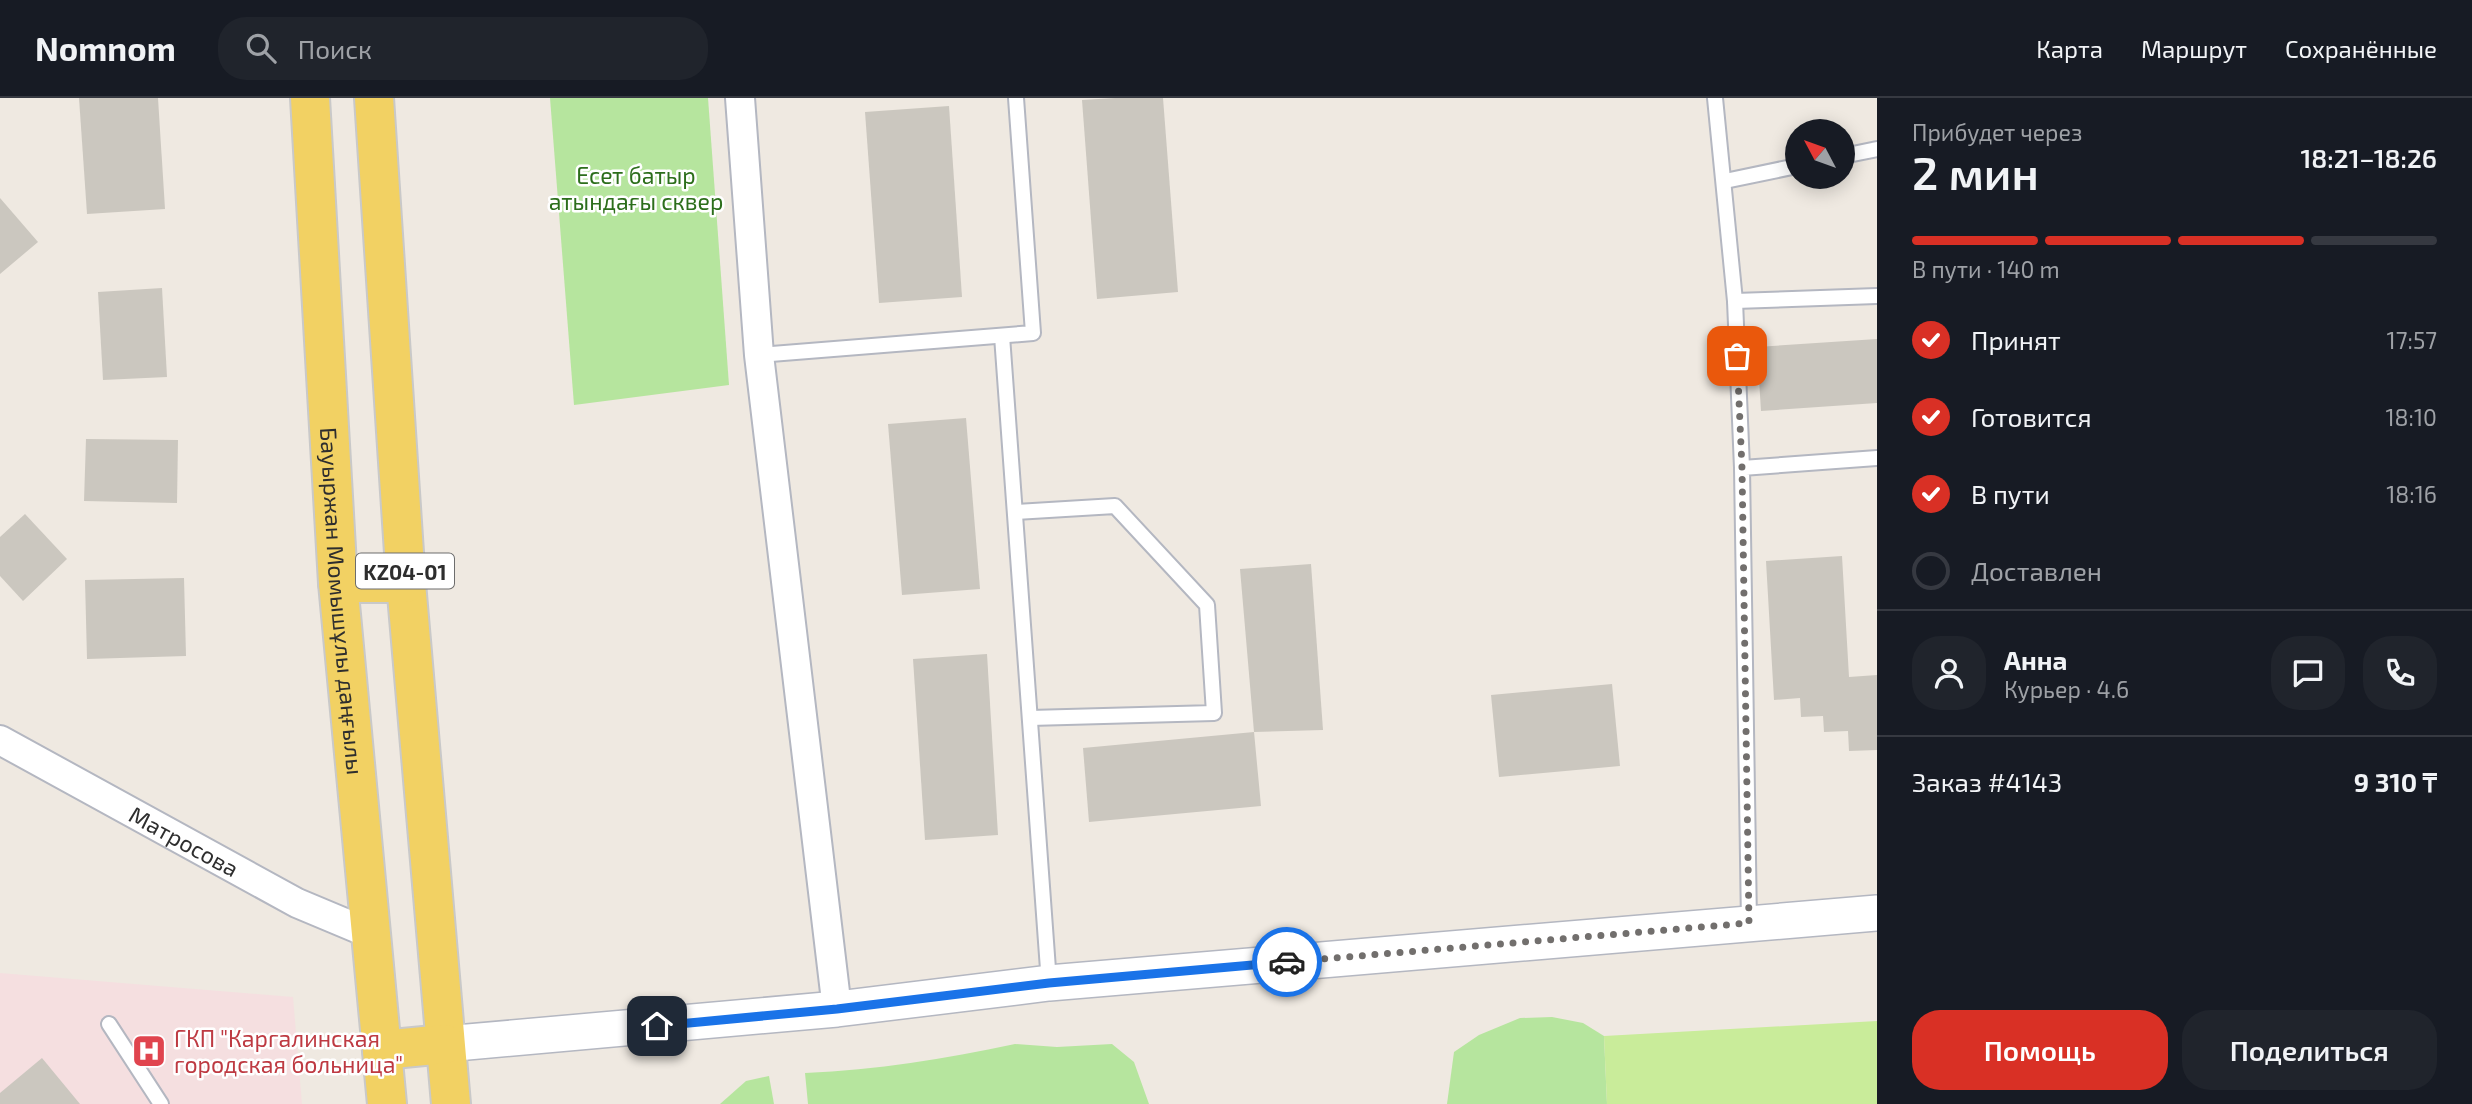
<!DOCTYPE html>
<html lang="ru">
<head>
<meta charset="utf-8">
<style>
  :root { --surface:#171b24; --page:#20242c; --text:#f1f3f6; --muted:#9ea1a6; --line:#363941; --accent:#d93025 }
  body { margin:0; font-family:"Exo 2",sans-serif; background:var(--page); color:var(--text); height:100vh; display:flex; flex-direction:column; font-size:26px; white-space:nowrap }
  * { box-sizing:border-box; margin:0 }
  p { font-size:23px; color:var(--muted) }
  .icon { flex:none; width:38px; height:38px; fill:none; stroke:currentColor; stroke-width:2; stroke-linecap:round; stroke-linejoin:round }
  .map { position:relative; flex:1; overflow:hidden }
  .sheet { display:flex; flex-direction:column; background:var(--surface); width:595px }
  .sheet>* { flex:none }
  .needle { width:46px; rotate:311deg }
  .controls { position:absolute; left:1785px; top:21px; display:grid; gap:14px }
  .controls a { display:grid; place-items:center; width:70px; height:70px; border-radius:50%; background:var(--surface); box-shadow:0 4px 18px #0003; font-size:35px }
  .pin { position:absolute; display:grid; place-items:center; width:60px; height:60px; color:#fff; margin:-30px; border-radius:14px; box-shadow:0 4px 10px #0006 }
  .courier { position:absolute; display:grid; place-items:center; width:70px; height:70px; margin:-35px; border:5px solid #1a73e8; border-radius:50%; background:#fff; color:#222; box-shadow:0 2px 9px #0007 }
  .overview em { font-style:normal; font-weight:600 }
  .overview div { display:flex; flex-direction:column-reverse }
  .overview { display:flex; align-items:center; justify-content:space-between; height:119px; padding:0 35px }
  h1 { font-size:46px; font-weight:600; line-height:52px }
  .bar { display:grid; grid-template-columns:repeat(4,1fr); gap:10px 7px; align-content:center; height:84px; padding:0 35px }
  .bar i { height:9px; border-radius:5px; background:var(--line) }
  .bar .on { background:var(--accent) }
  .bar p { grid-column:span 4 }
  .line { display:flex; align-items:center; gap:18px; padding:0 35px; border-top:2px solid var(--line) }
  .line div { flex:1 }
  .round { display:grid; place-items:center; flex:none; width:74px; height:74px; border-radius:28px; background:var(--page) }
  ol { padding:0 35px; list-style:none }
  li { display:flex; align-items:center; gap:21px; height:77px }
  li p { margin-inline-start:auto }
  li .icon { padding:7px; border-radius:50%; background:var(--accent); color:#fff; stroke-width:4 }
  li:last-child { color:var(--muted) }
  li i { width:38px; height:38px; border:4px solid var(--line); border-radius:50% }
  .primary-button { display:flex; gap:14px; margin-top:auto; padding:14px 35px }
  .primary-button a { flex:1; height:80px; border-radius:28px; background:var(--accent); color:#fff; font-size:28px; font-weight:600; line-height:80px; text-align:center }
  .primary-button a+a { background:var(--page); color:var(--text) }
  header { display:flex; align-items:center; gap:42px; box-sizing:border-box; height:98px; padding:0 35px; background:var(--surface); border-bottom:2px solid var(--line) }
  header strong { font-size:33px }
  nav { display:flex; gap:38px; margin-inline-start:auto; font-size:24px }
  .search { width:490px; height:63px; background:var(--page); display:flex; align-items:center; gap:18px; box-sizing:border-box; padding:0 24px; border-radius:28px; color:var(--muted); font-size:26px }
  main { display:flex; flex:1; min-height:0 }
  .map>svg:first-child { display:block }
  .medical { fill:#f5dfe0 }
  .green { fill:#b6e59e }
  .pitch { fill:#c9ec9a }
  .building { fill:#cbc7bf }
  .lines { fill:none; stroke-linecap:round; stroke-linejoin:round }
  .service-casing { stroke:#b4b7c1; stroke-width:18 }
  .minor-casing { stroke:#b4b7c1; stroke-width:32 }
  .tertiary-casing { stroke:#b4b7c1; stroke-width:38 }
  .primary-casing { stroke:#c9c9c9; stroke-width:42 }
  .service { stroke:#fff; stroke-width:14 }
  .minor { stroke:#fff; stroke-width:28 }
  .tertiary { stroke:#fff; stroke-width:35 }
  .primary { stroke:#f2d163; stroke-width:38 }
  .done { stroke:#726f6d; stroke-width:7; stroke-dasharray:0 12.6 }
  .route { stroke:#1a73e8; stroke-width:9 }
  .labels { text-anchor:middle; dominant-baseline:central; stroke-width:5; stroke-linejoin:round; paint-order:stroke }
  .shield { fill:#fff; stroke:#6d6d6d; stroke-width:2 }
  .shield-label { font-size:21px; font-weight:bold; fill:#2e2e2e }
  .park-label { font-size:23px; fill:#2c6e1b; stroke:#fff }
  .street-label { font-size:23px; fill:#2e2e2e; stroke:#fff }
  .health-label { font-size:23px; fill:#be3a42; stroke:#fff; text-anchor:start }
</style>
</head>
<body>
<header>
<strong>Nomnom</strong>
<div class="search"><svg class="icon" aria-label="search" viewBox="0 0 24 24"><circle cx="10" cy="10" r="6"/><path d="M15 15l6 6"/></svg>Поиск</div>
<nav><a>Карта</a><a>Маршрут</a><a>Сохранённые</a></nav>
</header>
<main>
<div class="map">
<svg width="1877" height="1006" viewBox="0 0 1877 1006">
  <rect width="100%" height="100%" fill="#efe9e1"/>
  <polygon class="medical" points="0,875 293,899 302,1006 0,1006"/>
  <g class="green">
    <polygon points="550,0 708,0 729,287 574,307"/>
    <polygon points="1552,919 1583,925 1604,938 1607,1006 1447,1006 1454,954 1479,937 1520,920"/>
    <path d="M1015 946 1057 949 1112 946 1134 964 1149 1006H808L805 975C878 972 943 961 1015 946Z"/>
    <polygon points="769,978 774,1006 720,1006 746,983"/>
  </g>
  <polygon class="pitch" points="1877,923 1877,1006 1607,1006 1604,938"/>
  <g class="building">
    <polygon points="79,0 158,0 165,111 87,116"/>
    <polygon points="1115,0 1163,0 1178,194 1097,201 1082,2"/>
    <polygon points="949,8 962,199 879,205 865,14"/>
    <polygon points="0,100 38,144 0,176"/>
    <polygon points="162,190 167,279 103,282 98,194"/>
    <polygon points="1877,241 1877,305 1761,313 1757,249"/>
    <polygon points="966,320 980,491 902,497 888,326"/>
    <polygon points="86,341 178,342 177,405 84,403"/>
    <polygon points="25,416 67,461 23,503 0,478 0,439"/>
    <polygon points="1842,458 1849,579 1877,577 1877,652 1849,653 1848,633 1824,634 1823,618 1801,619 1800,600 1774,602 1766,463"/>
    <polygon points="1311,466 1323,632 1254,634 1240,471"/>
    <polygon points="184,480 186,558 87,561 85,482"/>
    <polygon points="987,556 998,737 925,742 913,561"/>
    <polygon points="1612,586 1620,668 1499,679 1491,597"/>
    <polygon points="1254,634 1261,708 1089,724 1083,650"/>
    <polygon points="42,960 80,1006 0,1006 0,995"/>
  </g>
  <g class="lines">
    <g class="service-casing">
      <g id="service">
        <polyline points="1715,0 1735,203 1742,370"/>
        <polyline points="1843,58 1877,51"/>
        <polyline points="1725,83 1797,68"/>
        <polyline points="1735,203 1877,198"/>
        <polyline points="1002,238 1049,885"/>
        <polyline points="759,257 1033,235 1016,0"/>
        <polyline points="1015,414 1115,408 1207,507 1214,615 1030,620"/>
        <polyline points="1749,825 1742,370 1877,360"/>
        <polyline points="109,926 161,1006"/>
      </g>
    </g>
    <g class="minor-casing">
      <g id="minor">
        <polyline points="740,0 759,257 837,911"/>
        <path id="s1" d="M0 642 297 805 371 836"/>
      </g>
    </g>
    <g class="tertiary-casing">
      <polyline id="tertiary" points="445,946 837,911 1049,885 1877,815"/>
    </g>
    <g class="primary-casing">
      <g id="primary">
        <path id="s2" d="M310 0 338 485 387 1006"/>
        <polyline points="374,0 406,485 451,1006"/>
        <polyline points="338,485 406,485"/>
        <polyline points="382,952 445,946"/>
      </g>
    </g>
    <use href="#service" class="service"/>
    <use href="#minor" class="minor"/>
    <use href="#tertiary" class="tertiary"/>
    <use href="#primary" class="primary"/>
  </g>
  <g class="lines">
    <polyline class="done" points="1287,864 1749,825 1742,370 1737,258"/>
    <polyline class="route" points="657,928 837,911 1049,885 1287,864"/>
  </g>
  <defs>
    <g id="hospital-square" transform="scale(1.75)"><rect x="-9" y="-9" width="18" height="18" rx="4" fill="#e0444e" stroke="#fff"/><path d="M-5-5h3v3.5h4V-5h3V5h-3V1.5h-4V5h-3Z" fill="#fff"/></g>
  </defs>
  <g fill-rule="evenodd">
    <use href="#hospital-square" x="149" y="953"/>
  </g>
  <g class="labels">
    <rect class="shield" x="356" y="455.5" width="98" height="35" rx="5"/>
    <g class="shield-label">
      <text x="405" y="473">KZ04-01</text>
    </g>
    <g class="park-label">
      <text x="636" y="77">Есет батыр<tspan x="636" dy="26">атындағы сквер</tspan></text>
    </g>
    <g class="street-label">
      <text stroke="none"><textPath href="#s2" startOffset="504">Бауыржан Момышұлы даңғылы</textPath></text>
      <text stroke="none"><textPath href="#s1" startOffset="210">Матросова</textPath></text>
    </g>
    <g class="health-label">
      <text x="174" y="940">ГКП "Каргалинская<tspan x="174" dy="26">городская больница"</tspan></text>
    </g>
  </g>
</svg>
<div class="controls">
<a><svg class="needle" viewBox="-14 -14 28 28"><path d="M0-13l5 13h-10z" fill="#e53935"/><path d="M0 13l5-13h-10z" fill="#9ea1a6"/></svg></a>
</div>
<div class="pin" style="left:1737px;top:258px;background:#ea580c"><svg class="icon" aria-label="bag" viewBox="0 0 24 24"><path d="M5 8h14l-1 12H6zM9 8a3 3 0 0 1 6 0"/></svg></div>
<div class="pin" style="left:657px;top:928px;background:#1f2937"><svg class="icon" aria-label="home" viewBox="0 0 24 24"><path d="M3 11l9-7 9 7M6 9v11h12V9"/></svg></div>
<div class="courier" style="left:1287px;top:864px"><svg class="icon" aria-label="car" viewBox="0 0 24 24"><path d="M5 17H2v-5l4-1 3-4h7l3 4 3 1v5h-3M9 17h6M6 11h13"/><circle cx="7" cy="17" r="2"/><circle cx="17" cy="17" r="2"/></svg></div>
</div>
<section class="sheet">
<div class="overview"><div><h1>2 мин</h1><p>Прибудет через</p></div><em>18:21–18:26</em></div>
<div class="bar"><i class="on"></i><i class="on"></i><i class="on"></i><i></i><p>В пути · 140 m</p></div>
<ol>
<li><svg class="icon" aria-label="check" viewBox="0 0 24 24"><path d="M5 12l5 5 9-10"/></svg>Принят<p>17:57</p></li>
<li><svg class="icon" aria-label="check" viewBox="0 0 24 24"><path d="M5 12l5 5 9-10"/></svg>Готовится<p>18:10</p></li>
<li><svg class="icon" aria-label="check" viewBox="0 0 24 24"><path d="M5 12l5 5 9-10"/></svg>В пути<p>18:16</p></li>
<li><i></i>Доставлен</li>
</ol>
<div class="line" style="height:126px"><a class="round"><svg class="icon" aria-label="person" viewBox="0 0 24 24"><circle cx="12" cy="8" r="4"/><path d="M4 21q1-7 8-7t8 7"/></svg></a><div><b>Анна</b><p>Курьер · 4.6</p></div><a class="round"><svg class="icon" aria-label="chat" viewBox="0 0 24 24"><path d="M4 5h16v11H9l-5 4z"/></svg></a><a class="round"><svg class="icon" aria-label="phone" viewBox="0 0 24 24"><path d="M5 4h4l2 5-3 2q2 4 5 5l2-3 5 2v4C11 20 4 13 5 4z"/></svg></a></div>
<div class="line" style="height:91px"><div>Заказ #4143</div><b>9 310 ₸</b></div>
<div class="primary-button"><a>Помощь</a><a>Поделиться</a></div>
</section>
</main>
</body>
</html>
